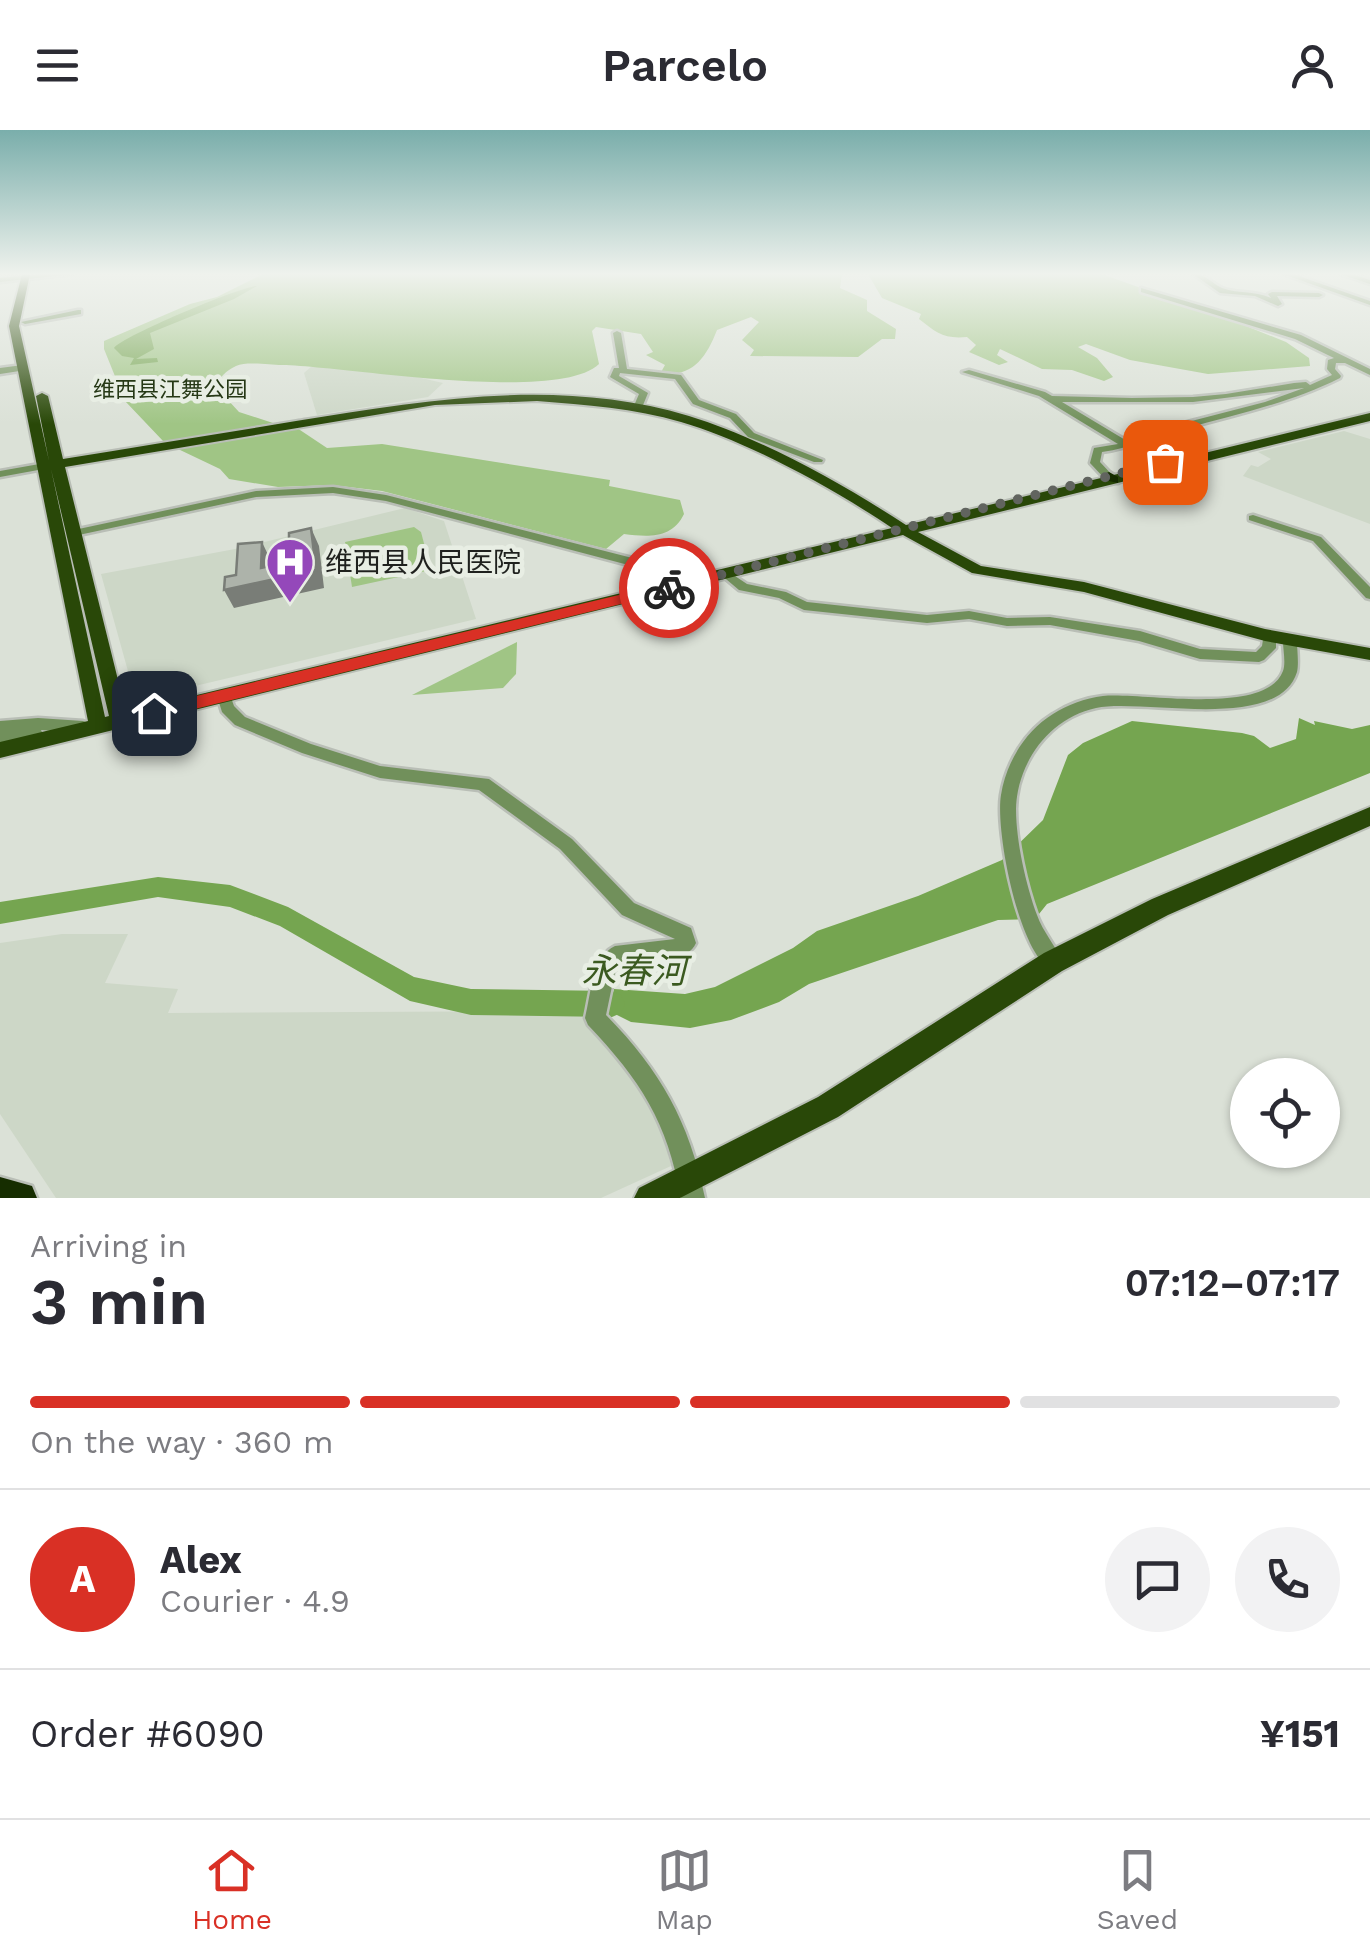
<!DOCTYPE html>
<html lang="en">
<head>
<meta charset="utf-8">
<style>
  :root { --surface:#fff; --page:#f2f2f3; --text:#2b2b33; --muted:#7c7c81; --line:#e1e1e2; --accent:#d93025 }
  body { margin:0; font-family:"Work Sans","Noto Sans SC",sans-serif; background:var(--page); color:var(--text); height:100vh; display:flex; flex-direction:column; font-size:38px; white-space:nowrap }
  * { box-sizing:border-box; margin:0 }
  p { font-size:32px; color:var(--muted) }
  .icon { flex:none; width:55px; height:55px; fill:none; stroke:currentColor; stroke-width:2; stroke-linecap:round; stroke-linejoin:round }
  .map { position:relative; height:1068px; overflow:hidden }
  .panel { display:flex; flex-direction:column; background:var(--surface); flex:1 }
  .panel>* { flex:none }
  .buttons { position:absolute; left:1230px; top:928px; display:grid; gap:20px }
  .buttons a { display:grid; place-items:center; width:110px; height:110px; border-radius:50%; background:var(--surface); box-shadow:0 2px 8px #0004; font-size:50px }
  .pin { position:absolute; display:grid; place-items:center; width:85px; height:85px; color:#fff; margin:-42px; border-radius:20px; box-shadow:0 5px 15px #0006 }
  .courier { position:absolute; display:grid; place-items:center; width:100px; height:100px; margin:-50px; border:8px solid #d93025; border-radius:50%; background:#fff; color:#222; box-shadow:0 2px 12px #0007 }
  .overview em { font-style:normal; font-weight:600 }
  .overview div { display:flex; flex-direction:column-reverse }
  .overview { display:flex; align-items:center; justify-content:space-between; height:170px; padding:0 30px }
  h1 { font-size:65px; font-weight:600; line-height:75px }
  .bar { display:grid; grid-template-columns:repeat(4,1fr); gap:15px 10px; align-content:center; height:120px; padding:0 30px }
  .bar i { height:12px; border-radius:8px; background:var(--line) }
  .bar .current { background:var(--accent) }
  .bar p { grid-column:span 4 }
  .line { display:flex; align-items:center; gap:25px; padding:0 30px; border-top:2px solid var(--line) }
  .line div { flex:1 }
  .round { display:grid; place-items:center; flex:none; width:105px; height:105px; border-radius:52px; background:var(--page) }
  header { display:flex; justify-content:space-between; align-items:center; height:130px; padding:0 30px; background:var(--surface); font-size:45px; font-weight:600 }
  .menu { display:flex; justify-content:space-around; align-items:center; height:140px; border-top:2px solid var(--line); background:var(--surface); font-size:28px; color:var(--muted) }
  .menu a { display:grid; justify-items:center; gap:5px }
  .menu .current { color:var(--accent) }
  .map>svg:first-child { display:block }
  .built { fill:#cdd7c7 }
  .green { fill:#a0c585 }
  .water { fill:#75a550 }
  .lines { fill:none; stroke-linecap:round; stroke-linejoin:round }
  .river { fill:#75a550; fill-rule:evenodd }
  .minor-casing { stroke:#b9beb6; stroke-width:5 }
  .major-casing { stroke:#b9beb6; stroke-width:4 }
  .highway-casing { stroke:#b9beb6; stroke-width:5 }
  .minor { fill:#71905b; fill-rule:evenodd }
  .major { fill:#294808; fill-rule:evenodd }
  .highway { fill:#162d00; fill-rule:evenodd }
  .shaded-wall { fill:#797d77 }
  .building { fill:#adb3aa; stroke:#797d77; stroke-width:2.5 }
  .route { fill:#d93025 }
  .done { stroke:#61645f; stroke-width:10; stroke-dasharray:0 18 }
  .labels { text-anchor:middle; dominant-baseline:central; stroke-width:9; stroke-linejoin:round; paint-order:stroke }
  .far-park-label { font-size:22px; fill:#253815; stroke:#e8eee4 }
  .poi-label { font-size:28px; fill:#1f211e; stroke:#e8eee4; text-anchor:start }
  .near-water-label { font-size:35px; font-style:italic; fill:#3b5a20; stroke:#e8eee4 }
</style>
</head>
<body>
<header><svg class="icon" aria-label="menu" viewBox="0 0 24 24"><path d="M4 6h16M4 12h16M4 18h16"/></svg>Parcelo<svg class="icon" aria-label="person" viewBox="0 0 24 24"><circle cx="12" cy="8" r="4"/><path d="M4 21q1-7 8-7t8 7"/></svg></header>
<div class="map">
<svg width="1370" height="1068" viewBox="0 0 1370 1068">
  <rect width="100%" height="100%" fill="#dbe1d7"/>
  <g class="built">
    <polygon points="312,236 378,238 443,253 428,267 317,285 304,243"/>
    <polygon points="1344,301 1370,309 1370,394 1243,346 1251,335 1258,337 1271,329 1258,322"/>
    <polygon points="405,378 444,391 476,489 136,570 101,444 235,419"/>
    <polygon points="62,804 128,804 105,853 178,859 168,883 580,881 653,961 671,1036 601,1068 56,1068 0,984 0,813"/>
  </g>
  <g class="green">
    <path d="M263 144H842L840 158 867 170V181L896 199 895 209H882L858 227 750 226 754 220 742 210 759 192 751 187 717 200C706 228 693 247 660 244L665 235 646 225 653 222 641 204 596 197 592 201 599 234C557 274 344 236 282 235 269 235 247 231 236 236 227 240 218 248 216 257L239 282 273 293 164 312 125 271 104 219V211L190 174 217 167Z"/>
    <path d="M868 144H1102L1246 196 1286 212 1309 228 1310 236 1208 244 1130 230 1086 214 1078 217 1097 228 1113 247 1104 251 1072 240 1042 239 1000 219 997 225 1008 232 999 235 969 222 976 215 967 207C943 209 937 203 919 189L921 184 882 168Z"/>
    <path d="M297 298 327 318 382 314 610 350 609 356 680 370 684 384C672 409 648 407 624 404L606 419 382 361 332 355 278 357 229 349 220 339 178 319Z"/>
    <polygon points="414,397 421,402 431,440 352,457 345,412"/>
    <polygon points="517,512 516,544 503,558 412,565"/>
  </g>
  <g class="water">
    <path d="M257 156 234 169 150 203 154 219 136 229 157 228 158 232 130 235 134 228 122 226 114 218C123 206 242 156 257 156Z"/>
    <polygon points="1299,588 1315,595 1314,591 1352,599 1370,595 1370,643 1047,774 1035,789 998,790 809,854 779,872 731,890 690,898 631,892 609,881 614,859 685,864 715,857 793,818 817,801 918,766 1002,730 1043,690 1068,625 1083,613 1132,591 1242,603 1254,606 1270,618 1296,609"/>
  </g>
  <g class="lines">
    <polygon class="river" points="158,747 230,755 288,777 414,847 471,859 612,861 621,865 625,874 621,883 612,887 471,885 410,871 280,796 230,777 158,767 0,794 0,772"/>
    <g class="minor-casing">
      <g id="minor">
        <polygon points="43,144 72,144 0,152 0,148"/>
        <path d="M1193 144C1206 144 1211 153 1222 158 1237 164 1253 160 1271 168L1268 164 1272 162 1319 163 1323 165 1319 167 1277 166 1282 174 1278 176 1255 166 1220 163Z"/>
        <polygon points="1283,144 1293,144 1370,171 1370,175"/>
        <polygon points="1340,144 1351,144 1370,150 1370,154"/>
        <path d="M1141 158 1301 205 1370 239V245L1345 233H1336L1335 239 1341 246 1340 248C1290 273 1237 284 1184 299 1155 307 1131 318 1102 322L1100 332 1114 347 1109 350 1105 349 1090 333 1094 318 1118 314 1039 266 962 242 969 240 1045 262 1052 266 1132 268 1193 267 1226 264 1294 253 1306 252 1310 255 1332 245 1327 239 1328 230 1334 228 1295 209 1141 162ZM1304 258 1265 272 1180 294 1127 311 1062 272H1193Z"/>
        <polygon points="78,180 81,180 81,184 25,194 21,192"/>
        <polygon points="617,201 621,203 627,239 681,245 699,270 736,284 754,303 823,330 822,332 814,332 748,307 730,288 693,274 675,249 620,243 619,246 648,263 641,280 635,280 633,278 639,264 610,247 614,238 619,238 613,203"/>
        <polygon points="23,235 26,236 26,240 0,244 0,238"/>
        <polygon points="45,333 50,336 49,338 0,347 0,341"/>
        <polygon points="333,357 386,365 644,431 686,455 684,458 676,458 636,437 386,371 333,363 256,367 74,406 68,403 74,400 256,361"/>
        <polygon points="1253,385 1321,407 1370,457 1370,469 1366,468 1313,411 1249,390 1249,386"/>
        <polygon points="726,440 747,454 786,462 807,472 927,485 969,481 1007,488 1050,487 1140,501 1200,519 1256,522 1262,516 1264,503 1269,501 1276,506 1276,518 1264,530 1259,532 1200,529 1139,511 1050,495 1007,496 969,489 927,493 804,480 779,468 739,460 720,444"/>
        <path d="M1290 506 1297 511C1297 520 1299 533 1297 542 1278 603 1143 568 1096 578 1049 588 1017 633 1016 679 1016 711 1026 755 1037 785 1043 802 1055 815 1063 832L1060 839 1053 841C1019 826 995 700 1001 665 1006 633 1025 601 1053 584 1067 575 1085 568 1103 566 1142 562 1266 587 1283 541 1286 533 1283 520 1283 511Z"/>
        <path d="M224 561 229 562 234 576 245 587 311 614 380 636 489 649 572 709 634 773 691 798 696 813C692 822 683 826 674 829L619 834 616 837 606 885C660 940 689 991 705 1068H681C667 991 641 951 588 895L585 888C591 864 592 827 615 816L675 809 622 785 560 719 479 660 380 648 302 623 235 595 222 582 217 566 219 562Z"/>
        <polygon points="38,588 83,591 88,593 90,597 88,601 83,603 41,600 43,604 41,608 0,615 0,603 5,602 0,603 0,591"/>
      </g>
    </g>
    <g class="major-casing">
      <g id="major">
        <path d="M22 144H30L19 196 49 331 36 266 42 263 48 266 63 329C141 316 219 304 296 291 427 270 558 247 689 286 761 308 843 354 906 395L1370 283V291L918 402 981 436 1084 452 1265 499 1370 518V530L1265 511 1084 462 972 443 903 405 0 628V612L88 591 9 196ZM537 271C586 275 634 278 681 292 747 311 834 359 892 398L126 582 65 337 435 275ZM51 339 109 586 105 587Z"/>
        <polygon points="1370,677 1370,696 1168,785 1062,841 838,987 680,1068 634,1068 639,1058 818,967 1044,823 1152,769"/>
      </g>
    </g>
    <g class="highway-casing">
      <g id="highway">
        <polygon points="1109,342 1118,347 1118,353 1104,350 1104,344"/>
        <polygon points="0,1047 32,1056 37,1068 0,1068"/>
      </g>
    </g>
    <use href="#minor" class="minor"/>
    <use href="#major" class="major"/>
    <use href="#highway" class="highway"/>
  </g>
  <polygon class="shaded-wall" points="311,398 319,416 324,458 234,478 224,460 261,438 262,412 270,429 270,450 316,440"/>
  <polygon class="building" points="311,398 316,440 224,460 225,447 236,445 238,414 262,412 261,438 289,432 289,403"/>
  <linearGradient id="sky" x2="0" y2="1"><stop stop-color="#7aaeab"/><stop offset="0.49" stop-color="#eff2ed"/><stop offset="1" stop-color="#eff2ed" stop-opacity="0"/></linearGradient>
  <rect width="1370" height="294" fill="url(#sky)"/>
  <polygon class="route" points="669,453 676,458 674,461 154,589 145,583 154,576"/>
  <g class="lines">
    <polyline class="done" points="669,458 1165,332"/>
  </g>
  <defs>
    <g id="hospital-pin" transform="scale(2.5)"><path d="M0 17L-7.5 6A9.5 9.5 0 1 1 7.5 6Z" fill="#9448ba" stroke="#e8eee4"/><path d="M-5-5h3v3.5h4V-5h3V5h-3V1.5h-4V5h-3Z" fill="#fff"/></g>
  </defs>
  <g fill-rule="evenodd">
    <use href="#hospital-pin" x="290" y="432"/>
  </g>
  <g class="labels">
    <g class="far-park-label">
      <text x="170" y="259">维西县江舞公园</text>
    </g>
    <g class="poi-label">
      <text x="325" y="432">维西县人民医院</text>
    </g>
    <g class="near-water-label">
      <text x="634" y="841">永春河</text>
    </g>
  </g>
</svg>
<div class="buttons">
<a><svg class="icon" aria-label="locate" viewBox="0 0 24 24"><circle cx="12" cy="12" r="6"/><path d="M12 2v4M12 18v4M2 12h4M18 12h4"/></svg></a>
</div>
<div class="pin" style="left:1165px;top:332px;background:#ea580c"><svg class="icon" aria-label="bag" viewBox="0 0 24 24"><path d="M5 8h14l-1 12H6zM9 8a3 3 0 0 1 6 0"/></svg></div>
<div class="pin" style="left:154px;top:583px;background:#1f2937"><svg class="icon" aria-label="home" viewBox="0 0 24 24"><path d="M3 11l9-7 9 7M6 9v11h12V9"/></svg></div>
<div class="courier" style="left:669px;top:458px"><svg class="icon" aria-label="bike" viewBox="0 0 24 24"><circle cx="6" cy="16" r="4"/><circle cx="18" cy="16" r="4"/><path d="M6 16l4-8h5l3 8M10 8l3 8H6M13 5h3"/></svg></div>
</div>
<section class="panel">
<div class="overview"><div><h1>3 min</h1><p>Arriving in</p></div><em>07:12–07:17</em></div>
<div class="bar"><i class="current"></i><i class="current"></i><i class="current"></i><i></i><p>On the way · 360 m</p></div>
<div class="line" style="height:180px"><b class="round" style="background:var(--accent);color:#fff">A</b><div><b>Alex</b><p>Courier · 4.9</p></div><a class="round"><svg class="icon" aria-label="chat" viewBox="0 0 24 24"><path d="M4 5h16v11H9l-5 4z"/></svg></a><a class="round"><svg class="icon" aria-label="phone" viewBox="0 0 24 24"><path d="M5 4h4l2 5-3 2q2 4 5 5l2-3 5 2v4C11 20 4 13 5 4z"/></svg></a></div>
<div class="line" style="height:130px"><div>Order #6090</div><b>¥151</b></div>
</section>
<nav class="menu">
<a class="current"><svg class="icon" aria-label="home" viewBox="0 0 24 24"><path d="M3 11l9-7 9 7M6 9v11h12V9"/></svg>Home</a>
<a><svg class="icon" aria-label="map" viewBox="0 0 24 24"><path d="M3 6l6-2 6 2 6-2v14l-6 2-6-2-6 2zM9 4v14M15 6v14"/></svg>Map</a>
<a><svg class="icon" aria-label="saved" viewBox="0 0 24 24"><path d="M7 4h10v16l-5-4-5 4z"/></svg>Saved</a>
</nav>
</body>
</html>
